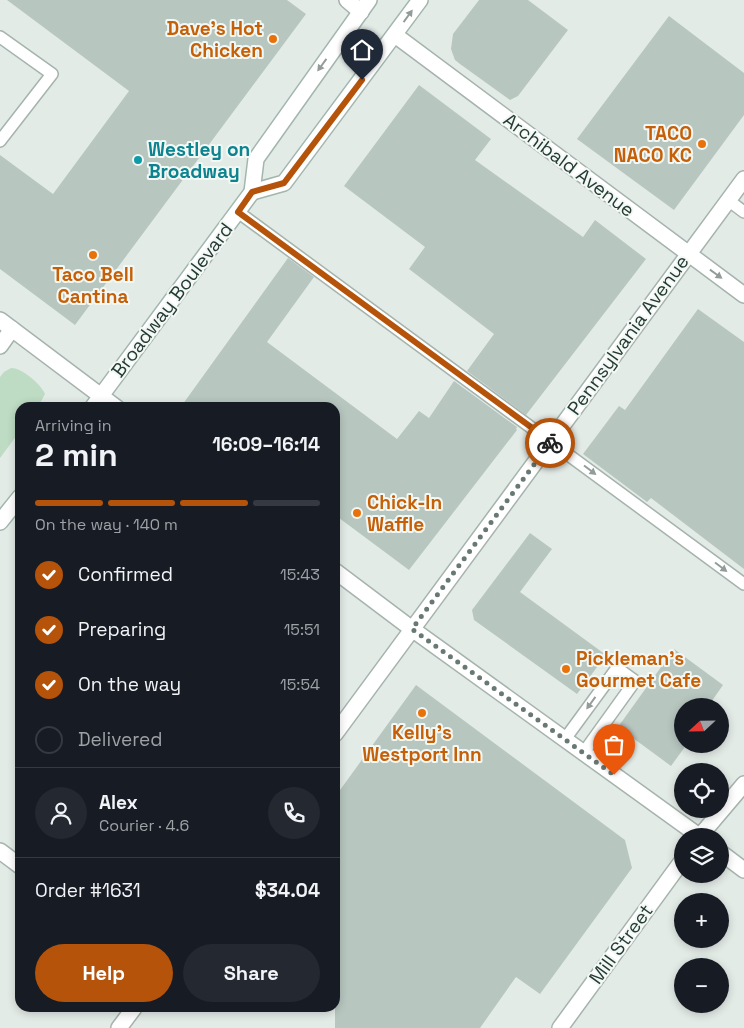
<!DOCTYPE html>
<html lang="en">
<head>
<meta charset="utf-8">
<style>
  :root { --surface:#171b24; --page:#242831; --text:#f1f3f6; --muted:#9ea1a6; --line:#363941; --accent:#b45309 }
  body { margin:0; font-family:"Space Grotesk",sans-serif; background:var(--page); color:var(--text); height:100vh; display:flex; flex-direction:column; font-size:19px; white-space:nowrap }
  * { box-sizing:border-box; margin:0 }
  p { font-size:16px; color:var(--muted) }
  .icon { flex:none; width:28px; height:28px; fill:none; stroke:currentColor; stroke-width:2; stroke-linecap:round; stroke-linejoin:round }
  .map { position:relative; flex:1; overflow:hidden }
  .drawer { position:absolute; left:15px; top:402px; width:325px; height:610px; display:flex; flex-direction:column; background:var(--surface); border-radius:15px; box-shadow:0 2px 8px #0003 }
  .drawer>* { flex:none }
  .needle { width:32px; rotate:248deg }
  .fabs { position:absolute; left:674px; top:698px; display:grid; gap:10px }
  .fabs a { display:grid; place-items:center; width:55px; height:55px; border-radius:50%; background:var(--surface); box-shadow:0 2px 8px #0003; font-size:25px }
  .pin { position:absolute; display:grid; place-items:center; width:42px; height:42px; color:#fff; margin:-51px -21px; border-radius:50% 50% 50% 0; rotate:-45deg; box-shadow:0 0 5px #0007 }
  .pin .icon { rotate:45deg }
  .courier { position:absolute; display:grid; place-items:center; width:50px; height:50px; margin:-25px; border:4px solid #b45309; border-radius:50%; background:#fff; color:#222; box-shadow:0 1px 6px #0007 }
  .head em { font-style:normal; font-weight:800 }
  .head div { display:flex; flex-direction:column-reverse }
  .head { display:flex; align-items:center; justify-content:space-between; height:85px; padding:0 20px }
  h1 { font-size:32px; font-weight:800; line-height:38px }
  .bar { display:grid; grid-template-columns:repeat(4,1fr); gap:8px 5px; align-content:center; height:60px; padding:0 20px }
  .bar i { height:6px; border-radius:4px; background:var(--line) }
  .bar .selected { background:var(--accent) }
  .bar p { grid-column:span 4 }
  .line { display:flex; align-items:center; gap:12px; padding:0 20px; border-top:1px solid var(--line) }
  .line div { flex:1 }
  .round { display:grid; place-items:center; flex:none; width:52px; height:52px; border-radius:26px; background:var(--page) }
  ol { padding:0 20px; list-style:none }
  li { display:flex; align-items:center; gap:15px; height:55px }
  li p { margin-inline-start:auto }
  li .icon { padding:5px; border-radius:50%; background:var(--accent); color:#fff; stroke-width:4 }
  li:last-child { color:var(--muted) }
  li i { width:28px; height:28px; border:2px solid var(--line); border-radius:50% }
  .primary-button { display:flex; gap:10px; margin-top:auto; padding:10px 20px }
  .primary-button a { flex:1; height:58px; border-radius:30px; background:var(--accent); color:#fff; font-size:20px; font-weight:800; line-height:58px; text-align:center }
  .primary-button a+a { background:var(--page); color:var(--text) }
  .map>svg:first-child { display:block }
  .green { fill:#bedbc4 }
  .building { fill:#b8c6c0 }
  .lines { fill:none; stroke-linecap:round; stroke-linejoin:round }
  .service-casing { stroke:#a6b3ad; stroke-width:14 }
  .minor-casing { stroke:#a6b3ad; stroke-width:18 }
  .secondary-casing { stroke:#a2b6ae; stroke-width:18 }
  .service { stroke:#fff; stroke-width:11 }
  .minor { stroke:#fff; stroke-width:15 }
  .secondary { stroke:#fff; stroke-width:15 }
  .oneway { fill:#929d99 }
  .done { stroke:#677972; stroke-width:5; stroke-dasharray:0 9 }
  .route { stroke:#b45309; stroke-width:6 }
  .food-dot { fill:#e8710a; stroke:#f3f8f5; stroke-width:2 }
  .culture-dot { fill:#0f9aa8; stroke:#f3f8f5; stroke-width:2 }
  .labels { text-anchor:middle; dominant-baseline:central; stroke-width:4; stroke-linejoin:round; paint-order:stroke }
  .food-label { font-size:19px; font-weight:bold; fill:#c56008; stroke:#f3f8f5; text-anchor:end }
  .culture-label { font-size:19px; font-weight:bold; fill:#0d838f; stroke:#f3f8f5; text-anchor:start }
  .street-label { font-size:19px; fill:#243b33; stroke:#f3f8f5 }
</style>
</head>
<body>
<div class="map">
<svg width="744" height="1028" viewBox="0 0 744 1028">
  <rect width="100%" height="100%" fill="#e3ebe7"/>
  <path class="green" d="M11 368C21 367 42 385 45 394L38 407 20 408V431L0 458V377L4 372Z"/>
  <g class="building">
    <polygon points="7,0 287,0 306,14 75,325 0,269 0,155 53,194 129,91"/>
    <polygon points="479,0 528,0 568,30 518,96 510,100 460,64 455,60 451,49 453,34"/>
    <polygon points="669,16 744,73 744,115 674,210 577,139"/>
    <polygon points="419,85 491,139 475,160 583,237 595,220 646,259 526,415 467,371 494,334 409,269 425,247 344,186"/>
    <polygon points="288,258 314,277 267,342 397,439 419,411 429,418 454,381 517,427 516,429 517,430 409,570 335,515 335,408 180,408"/>
    <polygon points="698,309 744,342 744,569 651,498 647,502 583,454 619,406 625,410"/>
    <polygon points="530,533 552,549 520,592 606,655 577,694 474,620 472,610"/>
    <polygon points="674,649 723,685 709,705 711,706 682,706 682,744 687,744 671,766 618,727"/>
    <polygon points="416,685 625,840 632,868 540,994 516,977 480,1028 335,1028 335,797"/>
  </g>
  <g class="lines">
    <g class="service-casing">
      <g id="service">
        <polyline points="0,37 52,74 0,141"/>
        <polyline points="728,200 744,212"/>
        <polyline points="238,212 744,584"/>
        <polyline points="565,739 617,668 635,681 584,752"/>
      </g>
    </g>
    <g class="minor-casing">
      <g id="minor">
        <polyline points="347,0 361,12"/>
        <polyline points="395,35 744,295"/>
        <polyline points="0,320 117,408"/>
        <polyline points="0,346 12,329"/>
        <polyline points="335,571 412,629 699,836"/>
        <polyline points="335,734 744,179"/>
        <polyline points="700,836 744,784"/>
        <polyline points="0,851 20,866"/>
        <polyline points="720,852 744,870"/>
        <polyline points="119,1028 134,1008"/>
        <polyline points="560,1028 682,861"/>
      </g>
    </g>
    <g class="secondary-casing">
      <g id="secondary">
        <polyline points="252,192 284,183 420,0"/>
        <polyline points="92,408 252,192 256,159 369,0"/>
        <polyline points="0,522 20,497"/>
      </g>
    </g>
    <use href="#service" class="service"/>
    <use href="#minor" class="minor"/>
    <use href="#secondary" class="secondary"/>
  </g>
  <defs><path id="oneway-solid" d="M-6-.8H1V-3.2L6.5 0L1 3.2V.8H-6Z" transform="scale(1.25)"/></defs>
  <g class="oneway">
    <use href="#oneway-solid" transform="translate(408 16) rotate(-54)"/>
    <use href="#oneway-solid" transform="translate(322 65) rotate(126)"/>
    <use href="#oneway-solid" transform="translate(716 274) rotate(36)"/>
    <use href="#oneway-solid" transform="translate(590 470) rotate(37)"/>
    <use href="#oneway-solid" transform="translate(721 567) rotate(37)"/>
    <use href="#oneway-solid" transform="translate(591 703) rotate(126)"/>
  </g>
  <g class="lines">
    <polyline class="done" points="550,443 412,629 614,775"/>
    <polyline class="route" points="362,80 284,183 252,192 238,212 550,441 550,443"/>
  </g>
  <g class="food-dot">
    <circle cx="273" cy="39" r="5"/>
    <circle cx="702" cy="144" r="5"/>
    <circle cx="93" cy="255" r="5"/>
    <circle cx="357" cy="513" r="5"/>
    <circle cx="566" cy="669" r="5"/>
    <circle cx="422" cy="713" r="5"/>
  </g>
  <circle class="culture-dot" cx="138" cy="160" r="5"/>
  <g class="labels">
    <g class="food-label">
      <text x="263" y="28">Dave's Hot<tspan x="263" dy="22">Chicken</tspan></text>
      <text x="692" y="133">TACO<tspan x="692" dy="22">NACO KC</tspan></text>
      <text x="93" y="274" text-anchor="middle">Taco Bell<tspan x="93" dy="22">Cantina</tspan></text>
      <text x="367" y="502" text-anchor="start">Chick-In<tspan x="367" dy="22">Waffle</tspan></text>
      <text x="576" y="658" text-anchor="start">Pickleman's<tspan x="576" dy="22">Gourmet Cafe</tspan></text>
      <text x="422" y="732" text-anchor="middle">Kelly's<tspan x="422" dy="22">Westport Inn</tspan></text>
    </g>
    <g class="culture-label">
      <text x="148" y="149">Westley on<tspan x="148" dy="22">Broadway</tspan></text>
    </g>
    <g class="street-label">
      <text transform="translate(569 165) rotate(37)">Archibald Avenue</text>
      <text transform="translate(172 300) rotate(-53)">Broadway Boulevard</text>
      <text transform="translate(628 335) rotate(-54)">Pennsylvania Avenue</text>
      <text transform="translate(621 944) rotate(-54)">Mill Street</text>
    </g>
  </g>
</svg>
<div class="fabs">
<a><svg class="needle" viewBox="-14 -14 28 28"><path d="M0-13l5 13h-10z" fill="#e53935"/><path d="M0 13l5-13h-10z" fill="#9ea1a6"/></svg></a>
<a><svg class="icon" aria-label="locate" viewBox="0 0 24 24"><circle cx="12" cy="12" r="6"/><path d="M12 2v4M12 18v4M2 12h4M18 12h4"/></svg></a>
<a><svg class="icon" aria-label="layers" viewBox="0 0 24 24"><path d="M12 4l9 5-9 5-9-5zM3 14l9 5 9-5"/></svg></a>
<a>+</a>
<a>−</a>
</div>
<div class="pin" style="left:614px;top:775px;background:#ea580c"><svg class="icon" aria-label="bag" viewBox="0 0 24 24"><path d="M5 8h14l-1 12H6zM9 8a3 3 0 0 1 6 0"/></svg></div>
<div class="pin" style="left:362px;top:80px;background:#1f2937"><svg class="icon" aria-label="home" viewBox="0 0 24 24"><path d="M3 11l9-7 9 7M6 9v11h12V9"/></svg></div>
<div class="courier" style="left:550px;top:443px"><svg class="icon" aria-label="bike" viewBox="0 0 24 24"><circle cx="6" cy="16" r="4"/><circle cx="18" cy="16" r="4"/><path d="M6 16l4-8h5l3 8M10 8l3 8H6M13 5h3"/></svg></div>
<section class="drawer">
<div class="head"><div><h1>2 min</h1><p>Arriving in</p></div><em>16:09–16:14</em></div>
<div class="bar"><i class="selected"></i><i class="selected"></i><i class="selected"></i><i></i><p>On the way · 140 m</p></div>
<ol>
<li><svg class="icon" aria-label="check" viewBox="0 0 24 24"><path d="M5 12l5 5 9-10"/></svg>Confirmed<p>15:43</p></li>
<li><svg class="icon" aria-label="check" viewBox="0 0 24 24"><path d="M5 12l5 5 9-10"/></svg>Preparing<p>15:51</p></li>
<li><svg class="icon" aria-label="check" viewBox="0 0 24 24"><path d="M5 12l5 5 9-10"/></svg>On the way<p>15:54</p></li>
<li><i></i>Delivered</li>
</ol>
<div class="line" style="height:90px"><a class="round"><svg class="icon" aria-label="person" viewBox="0 0 24 24"><circle cx="12" cy="8" r="4"/><path d="M4 21q1-7 8-7t8 7"/></svg></a><div><b>Alex</b><p>Courier · 4.6</p></div><a class="round"><svg class="icon" aria-label="phone" viewBox="0 0 24 24"><path d="M5 4h4l2 5-3 2q2 4 5 5l2-3 5 2v4C11 20 4 13 5 4z"/></svg></a></div>
<div class="line" style="height:65px"><div>Order #1631</div><b>$34.04</b></div>
<div class="primary-button"><a>Help</a><a>Share</a></div>
</section>
</div>
</body>
</html>
